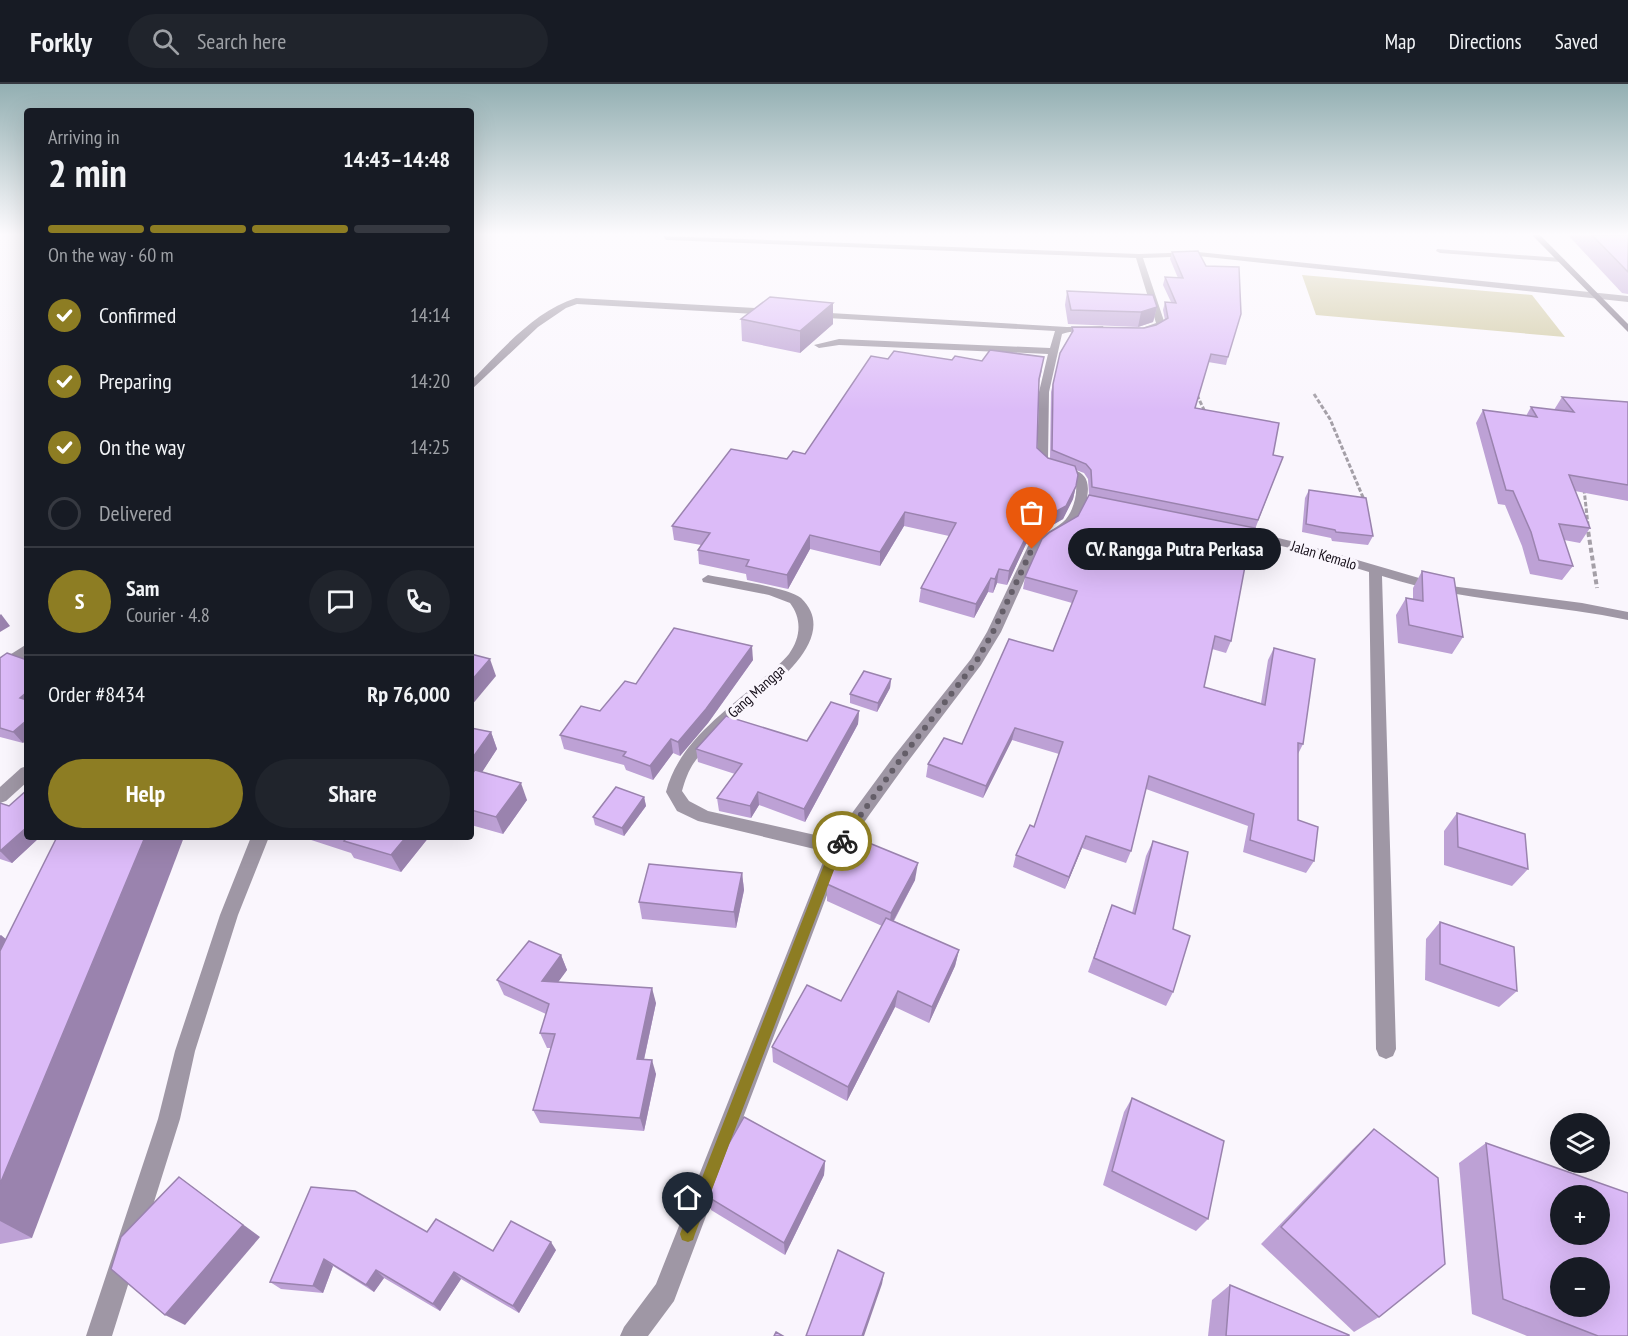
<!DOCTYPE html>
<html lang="en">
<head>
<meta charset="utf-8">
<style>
  :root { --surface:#171b24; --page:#20242c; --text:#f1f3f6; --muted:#9ea1a6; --line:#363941; --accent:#8d7d23 }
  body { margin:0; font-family:"PT Sans Narrow",sans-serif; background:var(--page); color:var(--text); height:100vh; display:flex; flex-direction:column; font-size:22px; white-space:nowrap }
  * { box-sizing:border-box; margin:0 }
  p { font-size:20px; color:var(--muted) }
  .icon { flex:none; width:33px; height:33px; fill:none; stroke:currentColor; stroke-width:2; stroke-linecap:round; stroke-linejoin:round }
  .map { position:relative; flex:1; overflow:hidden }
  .details { position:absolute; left:24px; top:24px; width:450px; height:732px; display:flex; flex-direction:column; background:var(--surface); border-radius:6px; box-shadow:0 6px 24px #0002 }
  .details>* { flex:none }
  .tools { position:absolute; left:1550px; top:1029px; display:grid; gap:12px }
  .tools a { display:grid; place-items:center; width:60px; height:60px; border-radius:50%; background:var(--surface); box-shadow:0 6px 24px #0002; font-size:30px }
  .pin { position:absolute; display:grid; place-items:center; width:51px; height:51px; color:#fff; margin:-62px -26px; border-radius:50% 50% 50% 0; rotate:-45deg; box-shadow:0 0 6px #0007 }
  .pin .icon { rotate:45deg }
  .courier { position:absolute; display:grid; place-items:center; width:60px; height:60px; margin:-30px; border:4px solid #8d7d23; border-radius:50%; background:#fff; color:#222; box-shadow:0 2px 8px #0007 }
  .bubble { position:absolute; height:42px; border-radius:21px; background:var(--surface); box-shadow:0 6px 24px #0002; font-size:20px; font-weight:800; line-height:42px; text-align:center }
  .summary em { font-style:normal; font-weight:800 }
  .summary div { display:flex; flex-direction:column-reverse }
  .summary { display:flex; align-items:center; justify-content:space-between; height:102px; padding:0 24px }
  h1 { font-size:39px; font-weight:800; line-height:45px }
  .bar { display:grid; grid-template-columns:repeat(4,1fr); gap:9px 6px; align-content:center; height:72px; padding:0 24px }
  .bar i { height:8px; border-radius:4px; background:var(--line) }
  .bar .selected { background:var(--accent) }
  .bar p { grid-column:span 4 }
  .line { display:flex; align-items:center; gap:15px; padding:0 24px; border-top:2px solid var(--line) }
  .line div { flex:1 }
  .round { display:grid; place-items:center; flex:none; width:63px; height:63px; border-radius:32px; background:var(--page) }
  ol { padding:0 24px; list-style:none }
  li { display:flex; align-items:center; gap:18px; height:66px }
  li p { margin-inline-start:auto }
  li .icon { padding:6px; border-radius:50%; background:var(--accent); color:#fff; stroke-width:4 }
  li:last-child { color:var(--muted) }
  li i { width:33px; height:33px; border:3px solid var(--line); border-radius:50% }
  .button { display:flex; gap:12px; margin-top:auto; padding:12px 24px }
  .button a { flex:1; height:69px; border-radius:36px; background:var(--accent); color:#fff; font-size:24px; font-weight:800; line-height:69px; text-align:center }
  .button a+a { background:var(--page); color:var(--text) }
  header { display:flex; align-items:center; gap:36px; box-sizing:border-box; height:84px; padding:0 30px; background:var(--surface); border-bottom:2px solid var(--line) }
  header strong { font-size:28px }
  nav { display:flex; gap:33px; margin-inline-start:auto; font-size:21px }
  .search { width:420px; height:54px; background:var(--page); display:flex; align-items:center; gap:15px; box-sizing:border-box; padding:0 21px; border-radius:33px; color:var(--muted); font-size:22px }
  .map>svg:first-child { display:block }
  .green { fill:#cdc69b }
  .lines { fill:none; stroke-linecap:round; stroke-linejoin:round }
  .path-far1 { stroke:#a49fa7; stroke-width:3; stroke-dasharray:4.5 2; stroke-linecap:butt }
  .path { stroke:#a49fa7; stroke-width:4; stroke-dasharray:5 3; stroke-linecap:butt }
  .minor { fill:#9f97a5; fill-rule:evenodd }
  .secondary { fill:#74697d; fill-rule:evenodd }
  .wall { fill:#bda1d5 }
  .shaded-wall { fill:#9a83ae }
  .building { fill:#dcbbf8; stroke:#9a83ae; stroke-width:1.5; fill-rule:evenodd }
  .route { fill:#8d7d23 }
  .done { stroke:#645e68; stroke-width:6; stroke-dasharray:0 10.8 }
  .labels { text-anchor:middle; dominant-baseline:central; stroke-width:6; stroke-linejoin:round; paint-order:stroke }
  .street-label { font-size:15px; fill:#130c17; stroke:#faf6fd }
</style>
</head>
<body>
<header>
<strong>Forkly</strong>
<div class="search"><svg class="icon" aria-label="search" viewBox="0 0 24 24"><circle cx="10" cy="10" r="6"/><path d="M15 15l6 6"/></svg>Search here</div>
<nav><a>Map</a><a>Directions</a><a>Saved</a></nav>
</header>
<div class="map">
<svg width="1628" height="1252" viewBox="0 0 1628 1252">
  <rect width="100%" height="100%" fill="#faf6fd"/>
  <polygon class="green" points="1302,191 1532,211 1565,253 1316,231"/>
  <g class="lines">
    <g class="path-far1">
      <polyline points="1314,310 1330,335 1365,418"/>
      <polyline points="1197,311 1205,328"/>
      <polyline points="1584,405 1588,441"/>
    </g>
    <polyline class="path" points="1587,440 1597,504"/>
    <g class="minor">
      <polygon points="663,152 1139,170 1198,168 1628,212 1628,218 1198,172 1143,174 1165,240 1145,249 1142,248 1142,244 1156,239 1136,174 666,156"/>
      <polygon points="1437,165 1561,174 1565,176 1561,178 1440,169 1436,167"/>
      <path d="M576 214 772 225 776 228 772 231 577 220 566 224 538 243 471 306V297C501 267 534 227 576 214Z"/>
      <path d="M813 228 1067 243 1103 242 1104 244C1094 250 1075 245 1062 250L1049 308 1048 376C1068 389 1093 380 1087 414L1110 419 1112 421 1106 425 1085 420 1074 442 1046 458 1038 466 1001 548 981 581 906 680 844 766 674 1217 648 1252H620L624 1243 656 1200 827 768 698 737 677 727 666 708C678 660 723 629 759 598 769 589 781 580 789 570 801 553 802 535 790 519L769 511 703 498 702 495 708 491C727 495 788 503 801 514 842 553 771 603 745 626 729 640 713 655 700 671 690 682 686 693 682 707L689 717 708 727 833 755 894 672 971 575 987 548 1028 462C1038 452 1052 447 1063 438 1073 430 1080 406 1074 394L1046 385 1037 377 1039 308 1048 270 839 261 819 264 814 261 839 255 1050 264 1055 247 810 233V229Z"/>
      <path d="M1232 443 1299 459 1443 501 1582 519 1628 528V536C1546 519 1462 518 1382 492L1396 965 1393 972 1386 975 1379 972 1376 965 1369 488 1290 464 1228 450 1226 447Z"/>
      <polygon points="27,560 27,572 0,589 0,577"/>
      <polygon points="27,682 27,698 6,717 0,719 0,703 21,684"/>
      <polygon points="251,753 269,753 238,831 195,967 180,1035 112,1252 86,1252 158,1035 175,967 220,831"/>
    </g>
    <polygon class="secondary" points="1532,151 1540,151 1628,240 1628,248"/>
  </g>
  <g class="wall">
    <polygon points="1568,151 1628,151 1628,210 1622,209"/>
    <polygon points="1172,168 1228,273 1226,281 1208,278 1195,324 1273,371 1283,373 1243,476 1231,557 1226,569 1212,565 1204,603 1261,619 1268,576 1274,564 1303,660 1298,670 1298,736 1314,777 1306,789 1243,768 1248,742 1146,705 1131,767 1126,779 1082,764 1065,805 1013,783 1016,771 1034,743 1059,670 1012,656 983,714 926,693 928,680 962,660 1053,567 1072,519 1023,505 1025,493 1078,432 1089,411 1088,395 1084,389 1076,386 1076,402 1073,415 1063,435 1037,450 1026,460 1007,501 997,499 993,509 988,508 974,534 919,518 921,504 949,452 904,442 880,482 810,465 788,505 747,496 746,490 699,480 698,466 701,461 674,456 672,442 787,375 805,370 888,275 982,277 1042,286 1039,299 1037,364 1048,374 1050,375 1051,308 1060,269 1071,250 1072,243 1144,244 1156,241 1165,236 1163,226 1165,218 1171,218 1163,201 1165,193 1178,194 1170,175"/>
    <polygon points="1067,207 1157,223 1153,238 1138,243 1068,240 1065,221"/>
    <polygon points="741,235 833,240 800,269 742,257"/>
    <polygon points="1562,313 1628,318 1628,417 1575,407 1590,444 1580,459 1564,456 1573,482 1562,496 1530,490 1522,462 1505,421 1498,420 1476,339 1483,326 1526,332 1531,323 1554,326"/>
    <polygon points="1309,406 1373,452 1368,461 1332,457 1331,454 1302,448 1305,414"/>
    <polygon points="1422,487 1463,553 1452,570 1398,559 1396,531 1406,514 1413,515 1413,504"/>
    <polygon points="0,574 23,659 0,653"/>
    <polygon points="753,576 708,639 680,672 673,669 653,696 626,686 624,681 564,665 560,651 600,627 636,600"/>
    <polygon points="891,595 890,604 877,628 850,619 850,610"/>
    <polygon points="859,627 858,640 805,738 759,721 751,734 719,727 717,714 735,690 698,678 696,665 807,657"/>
    <polygon points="471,644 491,648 497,665 482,688 527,716 503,750 471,741"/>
    <polygon points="644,713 646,722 624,752 595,741 593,733"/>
    <polygon points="0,719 27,753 40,753 12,779 0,775"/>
    <polygon points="1457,729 1528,785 1512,802 1444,781 1444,747"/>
    <polygon points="302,753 429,753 401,788 354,774 351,769"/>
    <polygon points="1153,757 1173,845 1173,908 1166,922 1088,888 1112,821 1132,829 1146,772"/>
    <polygon points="742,789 744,806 736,844 642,835 639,818"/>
    <polygon points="915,796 894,837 959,866 955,882 929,939 895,923 847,1017 773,978 772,963 841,917 882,842 827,817 827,800"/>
    <polygon points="1440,838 1517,907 1499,923 1425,896 1426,855"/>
    <polygon points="0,851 6,855 32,1154 0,1160"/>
    <polygon points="561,871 567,886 558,898 656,919 644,976 656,990 644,1047 540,1039 533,1026 551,964 547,964 540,949 546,930 504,911 497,896"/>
    <polygon points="1132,1014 1208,1135 1196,1147 1103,1101 1124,1028"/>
    <polygon points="1374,1045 1379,1233 1354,1248 1261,1160 1352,1066"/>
    <polygon points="1486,1059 1628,1252 1527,1252 1472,1230 1459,1079"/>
    <polygon points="825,1077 824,1091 785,1171 711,1126 708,1113"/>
    <polygon points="311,1103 427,1148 493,1167 556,1166 519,1229 461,1195 440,1227 384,1194 374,1208 333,1182 323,1209 281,1205 270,1198"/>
    <polygon points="1230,1201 1349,1252 1208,1252 1212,1216"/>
  </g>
  <g class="shaded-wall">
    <polygon points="833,219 833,240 800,269 800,247"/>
    <polygon points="1157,223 1153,238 1138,243 1141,228"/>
    <polygon points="1076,402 1073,415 1063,435 1037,450 1026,460 1007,501 1009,487 1029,447"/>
    <polygon points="905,428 904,442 880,482 880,468"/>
    <polygon points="810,451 810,465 788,505 787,491"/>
    <polygon points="999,485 997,499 993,509 995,495"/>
    <polygon points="991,494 988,508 974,534 976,520"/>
    <polygon points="1,530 10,542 0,548 0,531"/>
    <polygon points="752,562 753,576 708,639 680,672 678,658"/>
    <polygon points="490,575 496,592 471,622 471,597"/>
    <polygon points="891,595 890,604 877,628 878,619"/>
    <polygon points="27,608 27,622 20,614"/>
    <polygon points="859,627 858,640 805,738 804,725"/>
    <polygon points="27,636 27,656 23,659 13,648"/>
    <polygon points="1015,644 1012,656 983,714 986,702"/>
    <polygon points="491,648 497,665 475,699 471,690 471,676"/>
    <polygon points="671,655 673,669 653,696 650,682"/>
    <polygon points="521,699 527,716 503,750 496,733"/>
    <polygon points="758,708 759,721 751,734 750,722"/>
    <polygon points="644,713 646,722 624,752 622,744"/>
    <polygon points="27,743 27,753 40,753 12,779 0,767"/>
    <polygon points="1086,752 1082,764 1065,805 1069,793"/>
    <polygon points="145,753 184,753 32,1154 0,1137 0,1100"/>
    <polygon points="406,753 429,753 401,788 391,771"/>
    <polygon points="918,779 915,796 889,845 891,829"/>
    <polygon points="742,789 744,806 736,844 734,828"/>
    <polygon points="1,851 27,874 0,900 0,852"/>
    <polygon points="959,866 955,882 929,939 932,923"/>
    <polygon points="561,871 567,886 548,912 542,897"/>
    <polygon points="652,904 656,919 641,989 637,975"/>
    <polygon points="898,907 895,923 847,1017 848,1003"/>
    <polygon points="652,976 656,990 644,1047 640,1034"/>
    <polygon points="825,1077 824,1091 785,1171 784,1159"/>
    <polygon points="179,1093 260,1153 185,1241 165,1231"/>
    <polygon points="551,1158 556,1166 519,1229 513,1222"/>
    <polygon points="324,1175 333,1182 323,1209 313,1202"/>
    <polygon points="376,1186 384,1194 374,1208 366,1201"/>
    <polygon points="454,1188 461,1195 440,1227 433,1220"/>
    <polygon points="884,1189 882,1200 864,1252 862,1252"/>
  </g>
  <g class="building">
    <polygon points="1592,151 1628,151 1628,188"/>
    <polygon points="1198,167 1206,182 1239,183 1241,230 1228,273 1211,270 1195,324 1279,339 1273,371 1283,373 1258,436 1092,403 1091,386 1086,380 1052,366 1053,300 1060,269 1073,247 1072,243 1144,244 1156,241 1168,234 1165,218 1176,219 1165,193 1183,194 1172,168"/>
    <polygon points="1067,207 1153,211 1157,223 1141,228 1071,226"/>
    <polygon points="770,213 833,219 800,247 741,235"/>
    <polygon points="990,266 1044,273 1039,295 1037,364 1048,374 1075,382 1078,391 1076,402 1066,422 1040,436 1029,447 1009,487 999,485 995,495 991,494 976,520 921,504 956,439 905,428 880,468 810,451 787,491 746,482 749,476 698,466 710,449 672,442 731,365 787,375 793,367 805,370 871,272 888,275 894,267 952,276 955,272 982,277"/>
    <polygon points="1562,313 1628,318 1628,401 1569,391 1590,444 1559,440 1573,482 1539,476 1531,448 1513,407 1506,406 1483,326 1537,333 1531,323 1574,328"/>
    <polygon points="1309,406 1366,414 1373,452 1336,448 1335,446 1306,440"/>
    <polygon points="1089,411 1255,444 1243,476 1246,477 1231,557 1215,552 1204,603 1265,621 1274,564 1315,575 1303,660 1298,659 1298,736 1318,743 1314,777 1250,756 1254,730 1149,692 1131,767 1086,752 1069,793 1016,771 1030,741 1034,743 1063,658 1015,644 986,702 928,680 944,654 962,660 1009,555 1053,567 1077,507 1025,493 1042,455 1050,448 1078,432"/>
    <polygon points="1422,487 1454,494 1463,553 1409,541 1406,514 1423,517"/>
    <polygon points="674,544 752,562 706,625 678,658 671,655 650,682 623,672 626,668 560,651 581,622 600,627 625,597 636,600"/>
    <polygon points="7,569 27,576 27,608 20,614 27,616 27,636 13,648 0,644 0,574"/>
    <polygon points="471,570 490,575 471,597"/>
    <polygon points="864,587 891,595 878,619 850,610"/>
    <polygon points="831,618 859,627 804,725 758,708 750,722 717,714 742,680 696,665 726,632 807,657"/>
    <polygon points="471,644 491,648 471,676"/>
    <polygon points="475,686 521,699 496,733 471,726 471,691"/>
    <polygon points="616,703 644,713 622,744 593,733"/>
    <polygon points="27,706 27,743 0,767 0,719 9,722"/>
    <polygon points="1457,729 1525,750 1528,785 1458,763"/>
    <polygon points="852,752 918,779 891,829 827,800 837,776"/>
    <polygon points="57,753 145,753 0,1100 0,867"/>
    <polygon points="346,753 406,753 391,771 344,757 347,753"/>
    <polygon points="1153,757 1188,768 1173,845 1190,852 1173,908 1094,874 1112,821 1135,830"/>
    <polygon points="649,780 742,789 734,828 639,818"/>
    <polygon points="886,834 959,866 932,923 898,907 848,1003 772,963 807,901 841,917"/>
    <polygon points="1440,838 1514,863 1517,907 1440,880"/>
    <polygon points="529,857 561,871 542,897 652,904 637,975 652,976 640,1034 533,1026 555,950 540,949 549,920 497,896"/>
    <polygon points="1132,1014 1224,1057 1208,1135 1112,1087"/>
    <polygon points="744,1033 825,1077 784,1159 708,1113 728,1061"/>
    <polygon points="1374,1045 1438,1094 1445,1180 1379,1233 1281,1143"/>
    <path d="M1486 1059 1628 1109V1252H1598L1503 1215ZM1560 1112H1599V1150H1560ZM1560 1184H1599V1222H1560Z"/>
    <polygon points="179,1093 243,1141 165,1231 111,1185 121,1153"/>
    <polygon points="311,1103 355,1107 427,1148 436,1135 493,1167 511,1137 551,1158 513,1222 454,1188 433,1220 376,1186 366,1201 324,1175 313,1202 270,1198"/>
    <polygon points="838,1166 884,1189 862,1252 806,1252"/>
    <polygon points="1230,1201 1349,1251 1349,1252 1226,1252"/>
    <polygon points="776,1248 783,1252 774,1252"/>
  </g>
  <linearGradient id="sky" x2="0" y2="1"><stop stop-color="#93afb2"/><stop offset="0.46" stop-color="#fdfbfe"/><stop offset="1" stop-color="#fdfbfe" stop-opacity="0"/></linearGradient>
  <rect width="1628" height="327" fill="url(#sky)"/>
  <polygon class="route" points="842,752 847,757 842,765 695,1150 693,1156 688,1158 682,1156 680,1150 831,763 838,753"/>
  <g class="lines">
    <polyline class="done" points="842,757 900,676 976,578 993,548 1032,465"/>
  </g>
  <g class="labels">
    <g class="street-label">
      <text transform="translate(1324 471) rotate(17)">Jalan Kemalo</text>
      <text transform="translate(756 607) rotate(-42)">Gang Mangga</text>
    </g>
  </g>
</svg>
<div class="tools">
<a><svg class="icon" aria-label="layers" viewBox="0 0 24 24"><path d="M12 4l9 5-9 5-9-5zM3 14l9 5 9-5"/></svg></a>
<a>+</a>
<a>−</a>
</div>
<div class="pin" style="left:1032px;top:465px;background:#ea580c"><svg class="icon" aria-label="bag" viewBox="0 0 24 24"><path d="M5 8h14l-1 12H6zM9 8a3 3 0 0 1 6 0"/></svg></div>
<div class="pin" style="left:688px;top:1150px;background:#1f2937"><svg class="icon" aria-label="home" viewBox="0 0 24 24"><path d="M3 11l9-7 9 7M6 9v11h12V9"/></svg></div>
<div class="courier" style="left:842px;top:757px"><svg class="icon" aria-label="bike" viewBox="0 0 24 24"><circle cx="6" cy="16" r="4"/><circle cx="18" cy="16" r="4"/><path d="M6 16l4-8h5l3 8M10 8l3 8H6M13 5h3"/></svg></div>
<div class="bubble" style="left:1068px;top:444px;width:213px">CV. Rangga Putra Perkasa</div>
<section class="details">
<div class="summary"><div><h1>2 min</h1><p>Arriving in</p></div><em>14:43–14:48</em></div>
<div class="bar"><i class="selected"></i><i class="selected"></i><i class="selected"></i><i></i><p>On the way · 60 m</p></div>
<ol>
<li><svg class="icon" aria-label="check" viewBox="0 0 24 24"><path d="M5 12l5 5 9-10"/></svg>Confirmed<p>14:14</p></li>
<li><svg class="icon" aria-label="check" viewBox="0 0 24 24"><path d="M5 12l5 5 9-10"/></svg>Preparing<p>14:20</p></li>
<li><svg class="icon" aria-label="check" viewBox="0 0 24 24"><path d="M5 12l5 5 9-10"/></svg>On the way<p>14:25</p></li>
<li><i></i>Delivered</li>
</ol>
<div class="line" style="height:108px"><b class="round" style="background:var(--accent);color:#fff">S</b><div><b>Sam</b><p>Courier · 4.8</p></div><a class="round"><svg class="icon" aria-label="chat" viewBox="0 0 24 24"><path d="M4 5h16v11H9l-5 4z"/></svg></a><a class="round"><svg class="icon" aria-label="phone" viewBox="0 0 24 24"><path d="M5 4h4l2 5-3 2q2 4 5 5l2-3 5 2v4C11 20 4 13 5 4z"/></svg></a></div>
<div class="line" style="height:78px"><div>Order #8434</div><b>Rp 76,000</b></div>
<div class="button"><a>Help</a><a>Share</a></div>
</section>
</div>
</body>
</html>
